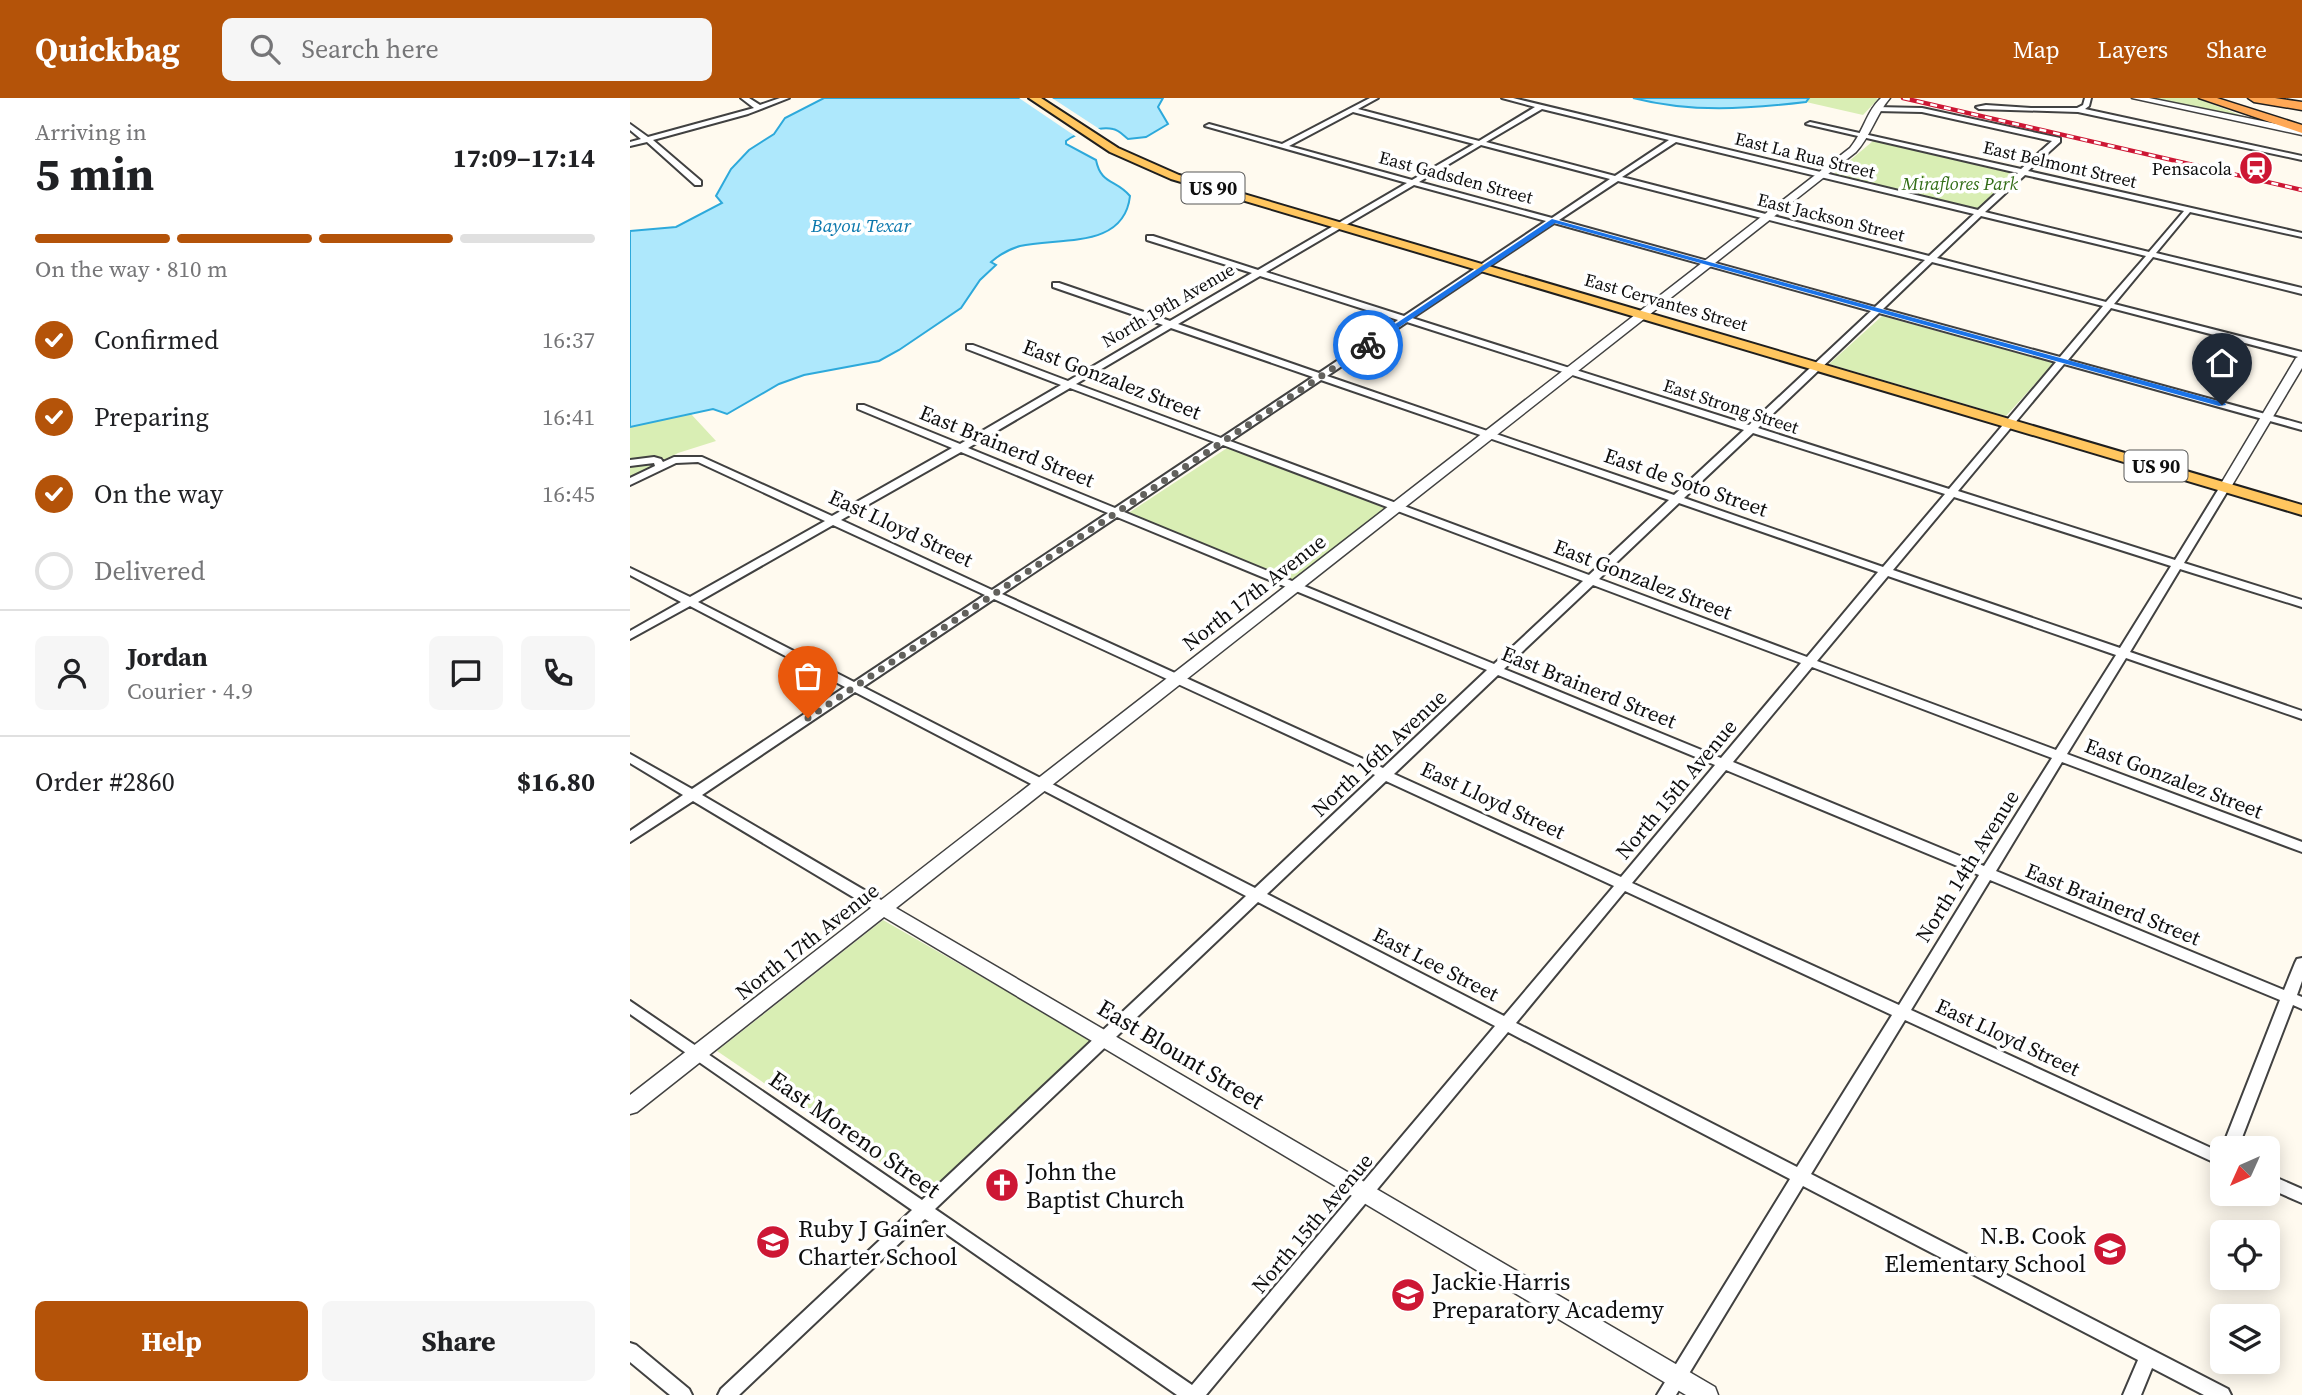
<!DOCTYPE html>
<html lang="en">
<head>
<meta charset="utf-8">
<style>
  :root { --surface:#fff; --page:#f6f6f6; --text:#202124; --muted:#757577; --line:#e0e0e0; --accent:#b45309 }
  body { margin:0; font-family:"Source Serif 4",serif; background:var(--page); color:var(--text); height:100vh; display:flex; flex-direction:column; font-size:26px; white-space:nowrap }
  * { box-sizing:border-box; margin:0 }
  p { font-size:23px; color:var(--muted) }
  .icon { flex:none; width:38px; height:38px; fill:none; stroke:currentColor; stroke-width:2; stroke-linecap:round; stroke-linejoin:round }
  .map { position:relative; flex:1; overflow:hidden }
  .details { display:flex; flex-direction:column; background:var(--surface); width:630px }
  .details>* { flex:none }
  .needle { width:46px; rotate:225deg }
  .tools { position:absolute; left:1580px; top:1038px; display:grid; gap:14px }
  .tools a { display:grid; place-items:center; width:70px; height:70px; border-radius:10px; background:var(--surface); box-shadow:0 4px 18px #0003; font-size:35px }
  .pin { position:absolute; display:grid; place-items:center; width:60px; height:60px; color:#fff; margin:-72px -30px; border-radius:50% 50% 50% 0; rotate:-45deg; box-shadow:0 0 7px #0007 }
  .pin .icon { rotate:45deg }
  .courier { position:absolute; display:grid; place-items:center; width:70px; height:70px; margin:-35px; border:5px solid #1a73e8; border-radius:50%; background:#fff; color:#222; box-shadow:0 2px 9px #0007 }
  .head em { font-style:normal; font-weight:700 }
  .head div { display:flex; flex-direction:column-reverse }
  .head { display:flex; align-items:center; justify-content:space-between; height:119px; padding:0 35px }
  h1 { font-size:46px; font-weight:700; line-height:52px }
  .bar { display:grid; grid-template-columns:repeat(4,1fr); gap:10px 7px; align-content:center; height:84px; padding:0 35px }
  .bar i { height:9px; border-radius:5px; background:var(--line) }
  .bar .selected { background:var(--accent) }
  .bar p { grid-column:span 4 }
  .line { display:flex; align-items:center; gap:18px; padding:0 35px; border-top:2px solid var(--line) }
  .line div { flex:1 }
  .round { display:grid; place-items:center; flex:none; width:74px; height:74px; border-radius:10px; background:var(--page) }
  ol { padding:0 35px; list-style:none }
  li { display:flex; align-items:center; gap:21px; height:77px }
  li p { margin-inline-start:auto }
  li .icon { padding:7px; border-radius:50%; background:var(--accent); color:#fff; stroke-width:4 }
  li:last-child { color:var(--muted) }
  li i { width:38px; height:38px; border:4px solid var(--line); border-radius:50% }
  .button { display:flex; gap:14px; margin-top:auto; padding:14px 35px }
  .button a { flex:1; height:80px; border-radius:10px; background:var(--accent); color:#fff; font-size:28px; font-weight:700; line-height:80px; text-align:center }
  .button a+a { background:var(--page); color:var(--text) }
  header { display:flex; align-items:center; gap:42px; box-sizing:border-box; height:98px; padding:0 35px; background:var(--accent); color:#fff }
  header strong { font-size:33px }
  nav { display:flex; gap:38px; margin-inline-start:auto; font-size:24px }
  .search { width:490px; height:63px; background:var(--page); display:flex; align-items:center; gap:18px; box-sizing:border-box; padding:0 24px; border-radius:10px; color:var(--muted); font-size:26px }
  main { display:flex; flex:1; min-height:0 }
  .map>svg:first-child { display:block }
  .green { fill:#d9eeb4 }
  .water { fill:#aee8fc; stroke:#2da9db; stroke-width:2 }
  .pier { fill:#fffaef }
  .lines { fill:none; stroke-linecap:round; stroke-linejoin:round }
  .minor-casing { stroke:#414141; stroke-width:4 }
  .tertiary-casing { stroke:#414141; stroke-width:3 }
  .primary-casing { stroke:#1f1f1f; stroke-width:4 }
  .trunk-casing { stroke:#1f1f1f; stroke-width:3 }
  .minor { fill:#fff; fill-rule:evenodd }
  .tertiary { fill:#fff; fill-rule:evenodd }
  .primary { fill:#ffc65f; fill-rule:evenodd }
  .trunk { fill:#ffa856; fill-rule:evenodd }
  .rail-casing { stroke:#cd1734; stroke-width:4.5 }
  .rail { stroke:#fff; stroke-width:2.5; stroke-dasharray:7; stroke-linecap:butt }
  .route { fill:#1a73e8 }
  .done { stroke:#62615d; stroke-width:7; stroke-dasharray:0 12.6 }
  .labels { text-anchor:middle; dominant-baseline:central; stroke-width:7; stroke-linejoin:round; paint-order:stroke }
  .far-street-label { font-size:18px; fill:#0e0e0e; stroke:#fff }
  .far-poi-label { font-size:18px; fill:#0e0e0e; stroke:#fff; text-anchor:end }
  .far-park-label { font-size:18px; font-style:italic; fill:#326d17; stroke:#fff }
  .shield { fill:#fff; stroke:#565656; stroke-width:2 }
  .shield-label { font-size:19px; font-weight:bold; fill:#0e0e0e }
  .far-water-label { font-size:19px; font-style:italic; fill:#0a78ad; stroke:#fff }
  .street-label { font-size:21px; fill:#0e0e0e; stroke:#fff }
  .near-street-label { font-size:24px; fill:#0e0e0e; stroke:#fff }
  .near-poi-label { font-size:24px; fill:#0e0e0e; stroke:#fff; text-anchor:start }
</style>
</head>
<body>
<header>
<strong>Quickbag</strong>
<div class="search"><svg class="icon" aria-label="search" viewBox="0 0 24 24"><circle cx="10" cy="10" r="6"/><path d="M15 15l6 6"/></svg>Search here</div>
<nav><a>Map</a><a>Layers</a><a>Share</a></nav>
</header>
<main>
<section class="details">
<div class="head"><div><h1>5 min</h1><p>Arriving in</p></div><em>17:09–17:14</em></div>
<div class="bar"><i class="selected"></i><i class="selected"></i><i class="selected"></i><i></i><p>On the way · 810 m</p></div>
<ol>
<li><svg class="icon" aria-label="check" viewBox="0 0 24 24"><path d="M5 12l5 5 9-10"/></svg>Confirmed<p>16:37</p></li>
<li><svg class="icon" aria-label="check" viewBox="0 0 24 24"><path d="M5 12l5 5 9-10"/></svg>Preparing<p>16:41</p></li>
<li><svg class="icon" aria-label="check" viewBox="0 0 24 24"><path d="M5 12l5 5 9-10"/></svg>On the way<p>16:45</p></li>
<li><i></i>Delivered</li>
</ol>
<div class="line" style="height:126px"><a class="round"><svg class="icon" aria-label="person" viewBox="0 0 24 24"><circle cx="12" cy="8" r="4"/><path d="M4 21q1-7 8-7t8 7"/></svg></a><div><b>Jordan</b><p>Courier · 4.9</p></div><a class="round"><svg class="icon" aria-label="chat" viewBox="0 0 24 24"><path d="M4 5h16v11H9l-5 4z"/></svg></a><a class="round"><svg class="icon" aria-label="phone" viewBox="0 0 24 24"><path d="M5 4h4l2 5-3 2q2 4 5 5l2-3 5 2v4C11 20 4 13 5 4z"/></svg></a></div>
<div class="line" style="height:91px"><div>Order #2860</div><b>$16.80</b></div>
<div class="button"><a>Help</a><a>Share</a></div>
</section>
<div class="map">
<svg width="1672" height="1297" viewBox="0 0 1672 1297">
  <rect width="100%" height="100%" fill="#fffaef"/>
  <g class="green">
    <polygon points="1179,0 1246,0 1248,1 1233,17 1176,4"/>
    <polygon points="1514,0 1566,0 1626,23"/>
    <polygon points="1243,43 1248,43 1389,74 1347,112 1207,78 1205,75"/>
    <polygon points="1252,218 1424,265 1376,318 1199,266"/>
    <polygon points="61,316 86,343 48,355 0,380 0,329"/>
    <polygon points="597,350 759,410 663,484 497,416"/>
    <polygon points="253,822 465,944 300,1098 87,953"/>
  </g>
  <g class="water">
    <path d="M194 0H533L528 9 538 26 516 39 498 41C493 37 489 32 483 31 471 28 446 35 436 43V46L466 62C471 87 486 81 500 98 494 152 428 139 390 148 380 151 369 157 361 164L366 167 350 182 331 210 269 252 249 263 174 277 149 286 97 316 83 311 0 329V133L46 129 92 105 86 98 101 71 119 52 144 36 155 20Z"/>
    <path d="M1003 0H1179L1176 4C1117 11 1061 15 1003 0Z"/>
  </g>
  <polygon class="pier" points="389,0 422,0 474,34 448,40"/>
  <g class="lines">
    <g class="minor-casing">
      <g id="minor">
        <polygon points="111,0 119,0 130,7 150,0 159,0 118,16 23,42 71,83 71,87 65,87 17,44 0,48 0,44 11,41 0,32 0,26 18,39 124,10"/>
        <path d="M740 0H748L728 11 849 43 905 9 872 0H883L1348 112 1388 75 1176 26 1180 24 1391 71 1422 43 1292 14 1246 13 1243 11 1246 9 1292 10 1430 40V44L1398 73 1672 135V139L1560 114 1526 155 1672 190V196L1523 159 1484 206 1672 254V260L1481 210 1438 262 1672 326V332L1434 266 1328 393 1545 462 1591 387H1599L1600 389 1554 465 1672 502V509L1550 471 1500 554 1672 613V621L1496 560 1437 656 1672 744V754L1432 664 1366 773 1654 892 1665 865 1667 861 1672 860V883L1667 897 1672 899V911L1663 907 1608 1050H1592L1650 902 1360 782 1281 912 1592 1055V1068L1275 922 1181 1076 1598 1291 1601 1297H1574L1522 1270 1511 1297H1493L1508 1262 1173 1088 1046 1297H1027L1160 1081 878 934 576 1297H547L295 1121 109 1297H88L91 1291 282 1112 0 916V903L292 1102 616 798 225 594 72 697 258 806 260 810 258 814H248L63 703 0 744V733L53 697 0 665V656L62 691 215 589 60 508 0 541V533L51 504 0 477V470L60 499 195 423 68 364 46 365 0 387V380L25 368 24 365 0 368V362L24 359 31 361 33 364 44 359H72L202 418 322 350 228 311V307H234L330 346 431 287 337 251V247H343L438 283 533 227 423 189V185H429L540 223 622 175 517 142V138H523L628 172 777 85 575 28 579 26 652 46ZM912 11 1039 42 985 78 856 44ZM723 14 844 46 782 82 659 48ZM1046 44 1344 116 1299 158 992 79ZM851 47 980 81 922 120 789 84ZM1395 77 1554 113 1519 154 1355 114ZM988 83 1295 162 1245 209 929 122ZM784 87 916 123 774 218 636 174ZM1351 118 1516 158 1476 204 1307 160ZM924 125 1241 213 1119 327 782 220ZM1302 164 1473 208 1430 259 1253 211ZM630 178 768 222 689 275 548 226ZM1249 215 1426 264 1319 391 1128 330ZM777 224 1114 332 1044 397 697 278ZM541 230 683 279 591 340 446 286ZM691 282 1039 402 959 477 600 343ZM440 290 584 344 485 410 338 350ZM1123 335 1315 396 1253 469 1054 400ZM593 347 953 483 864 566 494 414ZM331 354 478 415 362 492 211 422ZM1324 399 1541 468 1490 550 1263 472ZM1049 405 1248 474 1177 559 969 481ZM487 419 857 572 753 670 372 496ZM203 427 355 497 224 584 68 504ZM1258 478 1486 557 1426 652 1187 563ZM963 487 1171 565 1091 660 874 571ZM364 501 745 677 625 790 233 589ZM1182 569 1422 660 1354 768 1103 664ZM868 577 1085 667 991 779 764 676ZM1096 672 1349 777 1269 907 1002 785ZM756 683 984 788 874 918 637 796ZM995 793 1262 917 1167 1069 886 925ZM628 804 865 928 562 1287 305 1111Z"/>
        <polygon points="1455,0 1461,0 1459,8 1455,11 1672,58 1672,62 1448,14 1349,11 1346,9 1356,7 1401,10 1447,10 1453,7"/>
        <polygon points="1638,1076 1672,1091 1672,1105 1638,1090"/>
        <polygon points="0,1245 6,1247 59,1291 62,1297 40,1297 0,1264"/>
      </g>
    </g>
    <g class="tertiary-casing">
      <g id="tertiary">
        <path d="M1251 0H1260C1246 16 1241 38 1226 54L266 810 1085 1289 1088 1297H1056L254 819 7 1014 0 1016V997L1220 50C1233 35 1236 14 1251 0Z"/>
        <polygon points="1502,0 1519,0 1672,31 1672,37"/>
        <polygon points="1672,257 1672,270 1601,389 1600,392 1590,392 1589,389 1666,260"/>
      </g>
    </g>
    <g class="primary-casing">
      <polygon id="primary" points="399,0 411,0 488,50 549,77 1672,407 1672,417 541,81 480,54"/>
    </g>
    <g class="trunk-casing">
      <g id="trunk">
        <polygon points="1569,0 1587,0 1672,27 1672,35"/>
        <polygon points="1618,0 1645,0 1672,4 1672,12 1624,4"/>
      </g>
    </g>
    <use href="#minor" class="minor"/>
    <use href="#tertiary" class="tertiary"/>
    <use href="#primary" class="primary"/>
    <use href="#trunk" class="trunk"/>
    <g class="rail-casing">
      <polyline id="rail" points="1273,0 1672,92"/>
    </g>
    <use href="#rail" class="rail"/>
  </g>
  <polygon class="route" points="922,121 1595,305 1596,307 1589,308 925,125 741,248 734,247"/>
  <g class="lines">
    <polyline class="done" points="178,620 738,247"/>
  </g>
  <defs>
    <g id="station-disc" transform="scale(1.75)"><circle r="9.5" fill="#cd1734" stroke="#fff"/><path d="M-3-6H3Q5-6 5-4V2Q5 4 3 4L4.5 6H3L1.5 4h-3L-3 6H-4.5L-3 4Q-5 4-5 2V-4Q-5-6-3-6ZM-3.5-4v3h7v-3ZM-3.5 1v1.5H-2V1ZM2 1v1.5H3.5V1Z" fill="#fff"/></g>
    <g id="church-disc" transform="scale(1.75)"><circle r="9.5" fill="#cd1734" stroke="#fff"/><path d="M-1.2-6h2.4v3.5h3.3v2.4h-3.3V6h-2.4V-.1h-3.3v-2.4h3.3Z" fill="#fff"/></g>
    <g id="school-disc" transform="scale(1.75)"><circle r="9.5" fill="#cd1734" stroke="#fff"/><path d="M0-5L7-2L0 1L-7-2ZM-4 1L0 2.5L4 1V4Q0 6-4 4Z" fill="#fff"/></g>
  </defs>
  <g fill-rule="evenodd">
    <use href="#station-disc" x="1626" y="70"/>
    <use href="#church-disc" x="372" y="1087"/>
    <use href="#school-disc" x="143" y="1144"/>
    <use href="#school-disc" x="1480" y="1151"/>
    <use href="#school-disc" x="778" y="1197"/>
  </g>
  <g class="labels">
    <g class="far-street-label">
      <text transform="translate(1175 57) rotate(14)">East La Rua Street</text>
      <text transform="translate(1430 66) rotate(13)">East Belmont Street</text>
      <text transform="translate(826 79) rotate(15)">East Gadsden Street</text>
      <text transform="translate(1201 119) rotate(14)">East Jackson Street</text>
      <text transform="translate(1036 204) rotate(16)">East Cervantes Street</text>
      <text transform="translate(538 207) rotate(-30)">North 19th Avenue</text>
      <text transform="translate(1101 308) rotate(18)">East Strong Street</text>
    </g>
    <g class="far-poi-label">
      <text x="1602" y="70">Pensacola</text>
    </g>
    <g class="far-park-label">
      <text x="1330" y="85">Miraflores Park</text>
    </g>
    <g class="shield">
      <rect x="551.5" y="74.5" width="63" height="31" rx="5"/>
      <rect x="1494.5" y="352.5" width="63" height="31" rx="5"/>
    </g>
    <g class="shield-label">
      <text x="583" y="90">US 90</text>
      <text x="1526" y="368">US 90</text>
    </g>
    <g class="far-water-label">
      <text x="231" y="127">Bayou Texar</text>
    </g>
    <g class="street-label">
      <text transform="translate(482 281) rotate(21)">East Gonzalez Street</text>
      <text transform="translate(377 348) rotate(22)">East Brainerd Street</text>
      <text transform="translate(1056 384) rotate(19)">East de Soto Street</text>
      <text transform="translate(271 430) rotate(25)">East Lloyd Street</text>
      <text transform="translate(1013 481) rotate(21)">East Gonzalez Street</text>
      <text transform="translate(624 494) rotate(-38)">North 17th Avenue</text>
      <text transform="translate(959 589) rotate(22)">East Brainerd Street</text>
      <text transform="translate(749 655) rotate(-43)">North 16th Avenue</text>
      <text transform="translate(1544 680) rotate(21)">East Gonzalez Street</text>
      <text transform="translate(1046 691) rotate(-50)">North 15th Avenue</text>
      <text transform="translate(863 702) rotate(25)">East Lloyd Street</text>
      <text transform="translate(1337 768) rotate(-58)">North 14th Avenue</text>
      <text transform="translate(1483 806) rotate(22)">East Brainerd Street</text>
      <text transform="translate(177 843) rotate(-38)">North 17th Avenue</text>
      <text transform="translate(806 866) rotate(27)">East Lee Street</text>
      <text transform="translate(1378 939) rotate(25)">East Lloyd Street</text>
      <text transform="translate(682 1125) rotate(-50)">North 15th Avenue</text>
    </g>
    <g class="near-street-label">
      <text transform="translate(551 956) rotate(31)">East Blount Street</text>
      <text transform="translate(225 1036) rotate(35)">East Moreno Street</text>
    </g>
    <g class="near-poi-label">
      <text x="396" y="1073">John the<tspan x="396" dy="28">Baptist Church</tspan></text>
      <text x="168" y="1130">Ruby J Gainer<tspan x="168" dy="28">Charter School</tspan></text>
      <text x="1456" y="1137" text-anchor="end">N.B. Cook<tspan x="1456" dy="28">Elementary School</tspan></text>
      <text x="802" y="1183">Jackie Harris<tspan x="802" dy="28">Preparatory Academy</tspan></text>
    </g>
  </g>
</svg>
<div class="tools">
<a><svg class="needle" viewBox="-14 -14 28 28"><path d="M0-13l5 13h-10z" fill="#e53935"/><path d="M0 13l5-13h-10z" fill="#757577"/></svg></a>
<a><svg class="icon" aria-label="locate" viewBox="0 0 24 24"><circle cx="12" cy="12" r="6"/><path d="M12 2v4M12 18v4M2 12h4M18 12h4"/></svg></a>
<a><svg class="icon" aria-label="layers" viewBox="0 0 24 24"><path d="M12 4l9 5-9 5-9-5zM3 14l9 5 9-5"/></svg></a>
</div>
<div class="pin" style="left:178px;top:620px;background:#ea580c"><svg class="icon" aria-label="bag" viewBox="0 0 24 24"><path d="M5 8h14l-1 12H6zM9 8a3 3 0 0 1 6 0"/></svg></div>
<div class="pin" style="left:1592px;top:307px;background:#1f2937"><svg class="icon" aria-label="home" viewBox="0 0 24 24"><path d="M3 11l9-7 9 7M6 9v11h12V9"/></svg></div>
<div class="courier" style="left:738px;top:247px"><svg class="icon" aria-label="bike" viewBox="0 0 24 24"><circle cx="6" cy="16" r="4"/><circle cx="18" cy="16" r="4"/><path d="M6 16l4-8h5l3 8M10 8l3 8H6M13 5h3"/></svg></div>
</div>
</main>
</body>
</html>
